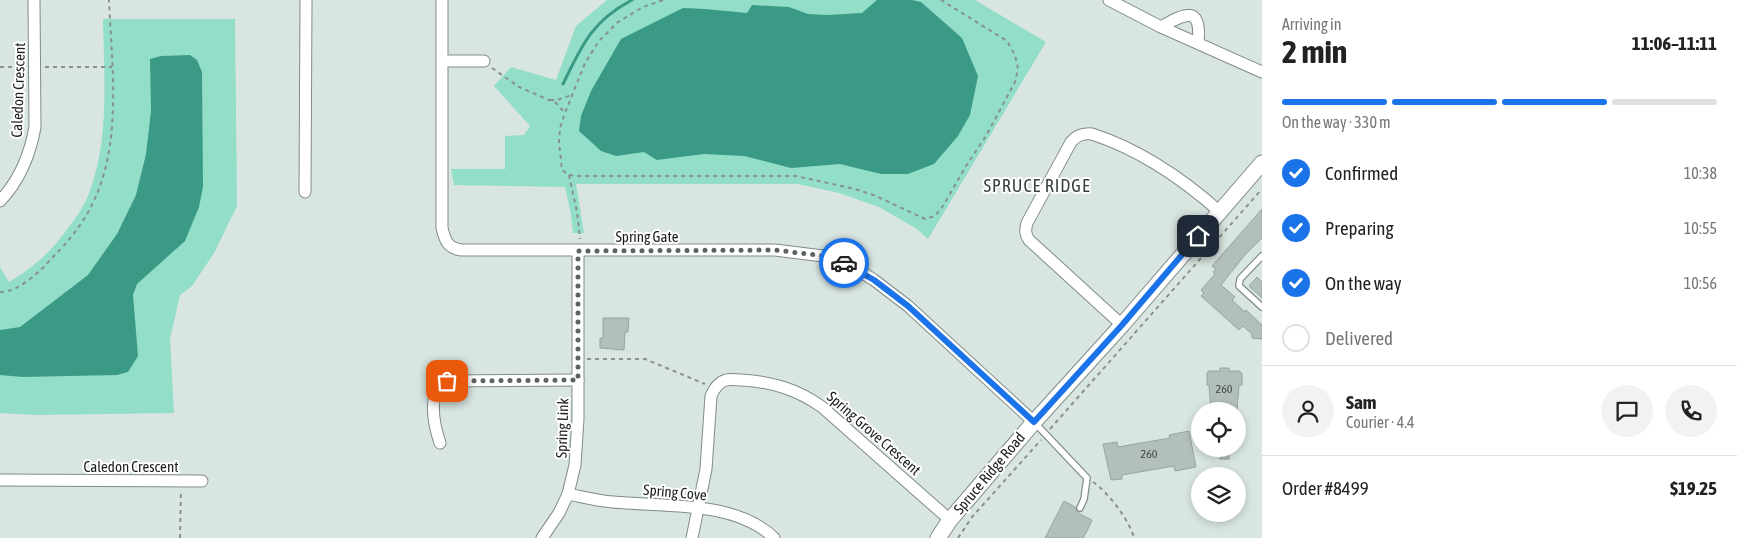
<!DOCTYPE html>
<html lang="en">
<head>
<meta charset="utf-8">
<style>
  :root { --surface:#fff; --page:#f2f2f2; --text:#222; --muted:#767676; --line:#e0e0e0; --accent:#1a73e8 }
  body { margin:0; font-family:"Asap Condensed",sans-serif; background:var(--page); color:var(--text); height:100vh; display:flex; flex-direction:column; font-size:19px; white-space:nowrap }
  * { box-sizing:border-box; margin:0 }
  p { font-size:16px; color:var(--muted) }
  .icon { flex:none; width:28px; height:28px; fill:none; stroke:currentColor; stroke-width:2; stroke-linecap:round; stroke-linejoin:round }
  .map { position:relative; flex:1; overflow:hidden }
  .drawer { display:flex; flex-direction:column; background:var(--surface); width:475px }
  .drawer>* { flex:none }
  .controls { position:absolute; left:1191px; top:402px; display:grid; gap:10px }
  .controls a { display:grid; place-items:center; width:55px; height:55px; border-radius:50%; background:var(--surface); box-shadow:0 2px 8px #0003; font-size:25px }
  .pin { position:absolute; display:grid; place-items:center; width:42px; height:42px; color:#fff; margin:-21px; border-radius:10px; box-shadow:0 2px 8px #0006 }
  .courier { position:absolute; display:grid; place-items:center; width:50px; height:50px; margin:-25px; border:4px solid #1a73e8; border-radius:50%; background:#fff; color:#222; box-shadow:0 1px 6px #0007 }
  .overview em { font-style:normal; font-weight:700 }
  .overview div { display:flex; flex-direction:column-reverse }
  .overview { display:flex; align-items:center; justify-content:space-between; height:85px; padding:0 20px }
  h1 { font-size:32px; font-weight:700; line-height:38px }
  .bar { display:grid; grid-template-columns:repeat(4,1fr); gap:8px 5px; align-content:center; height:60px; padding:0 20px }
  .bar i { height:6px; border-radius:4px; background:var(--line) }
  .bar .current { background:var(--accent) }
  .bar p { grid-column:span 4 }
  .line { display:flex; align-items:center; gap:12px; padding:0 20px; border-top:1px solid var(--line) }
  .line div { flex:1 }
  .round { display:grid; place-items:center; flex:none; width:52px; height:52px; border-radius:26px; background:var(--page) }
  ol { padding:0 20px; list-style:none }
  li { display:flex; align-items:center; gap:15px; height:55px }
  li p { margin-inline-start:auto }
  li .icon { padding:5px; border-radius:50%; background:var(--accent); color:#fff; stroke-width:4 }
  li:last-child { color:var(--muted) }
  li i { width:28px; height:28px; border:2px solid var(--line); border-radius:50% }
  main { display:flex; flex:1; min-height:0 }
  .map>svg:first-child { display:block }
  .green { fill:#93dec9 }
  .water { fill:#3a9a85 }
  .lines { fill:none; stroke-linecap:round; stroke-linejoin:round }
  .stream { stroke:#3a9a85; stroke-width:3 }
  .building { fill:#b3bfbb; stroke:#98a4a0 }
  .service-casing { stroke:#808c88; stroke-width:8 }
  .minor-casing { stroke:#808c88; stroke-width:13 }
  .tertiary-casing { stroke:#808c88; stroke-width:17 }
  .path { stroke:#87918e; stroke-width:2; stroke-dasharray:4 4; stroke-linecap:butt }
  .service { stroke:#fff; stroke-width:5.5 }
  .minor { stroke:#fff; stroke-width:11 }
  .tertiary { stroke:#fff; stroke-width:15 }
  .done { stroke:#5c6462; stroke-width:5; stroke-dasharray:0 9 }
  .route { stroke:#1a73e8; stroke-width:6 }
  .labels { text-anchor:middle; dominant-baseline:central; stroke-width:4; stroke-linejoin:round; paint-order:stroke }
  .number-label { font-size:12px; fill:#404744 }
  .street-label { font-size:15px; fill:#1a1f1d; stroke:#fff }
  .quarter-label { font-size:18px; letter-spacing:1px; fill:#37413e; stroke:#fff }
</style>
</head>
<body>
<main>
<div class="map">
<svg width="1262" height="538" viewBox="0 0 1262 538">
  <rect width="100%" height="100%" fill="#d8e5e1"/>
  <g class="green">
    <polygon points="607,0 975,0 1046,42 928,239 917,229 879,207 839,193 798,184 576,184 584,233 573,233 571,215 565,187 454,185 451,169 505,169 505,136 524,135 530,126 494,86 511,67 556,80 576,26"/>
    <path d="M103 19H235L237 206 214 253 192 286 180 295 170 339 174 413 37 415 0 413V267L9 282C29 270 43 259 58 241 69 227 81 213 88 196 110 140 104 78 103 19Z"/>
  </g>
  <g class="water">
    <polygon points="877,0 912,0 921,2 962,38 978,76 970,115 958,136 934,164 908,174 881,174 840,164 791,168 744,156 704,154 657,160 644,152 616,156 601,151 579,131 581,116 591,91 621,39 683,8 705,9 747,13 752,5 789,7 808,14 827,15 862,13"/>
    <polygon points="190,55 197,60 202,72 203,187 199,207 185,241 137,284 133,295 138,356 128,372 117,375 23,377 0,375 0,330 20,327 88,275 117,234 136,195 146,154 151,111 150,59 161,56"/>
  </g>
  <g class="lines">
    <path class="stream" d="M563 84C582 45 592 21 632 0"/>
  </g>
  <g class="building">
    <polygon points="1262,209 1262,238 1244,256 1221,285 1235,297 1232,300 1245,312 1246,310 1262,325 1262,339 1252,338 1252,334 1243,326 1239,330 1201,296 1204,293 1201,290 1215,274 1213,272 1216,269 1212,266"/>
    <polygon points="1257,277 1262,282 1262,298 1249,286"/>
    <polygon points="603,318 629,318 628,332 625,332 624,350 600,348 600,338 603,338"/>
    <polygon points="1220,368 1229,368 1229,371 1240,371 1240,373 1242,373 1242,385 1239,385 1237,411 1211,411 1209,385 1207,385 1207,373 1208,373 1208,371 1220,371"/>
    <polygon points="1189,431 1196,467 1175,471 1174,466 1122,475 1122,479 1111,480 1103,444 1117,442 1118,447 1170,438 1169,435"/>
    <rect x="1220" y="449" width="9" height="10"/>
    <polygon points="1064,501 1075,507 1078,513 1092,520 1087,531 1083,538 1045,538"/>
  </g>
  <g class="lines">
    <g class="service-casing">
      <g id="service">
        <polyline points="1262,256 1240,279 1239,286 1262,307"/>
        <polyline points="1035,423 1087,478 1084,499 1080,508"/>
      </g>
    </g>
    <g class="minor-casing">
      <g id="minor">
        <path d="M442 0V228C445 241 448 248 461 250H775L823 256 850 265 874 280 908 306 1034 422"/>
        <polyline points="1109,0 1161,27 1262,72"/>
        <path d="M1161 27C1185 13 1202 5 1198 43"/>
        <polyline points="443,61 484,61"/>
        <polyline points="305,192 306,0"/>
        <path d="M0 201C20 180 30 155 35 127L34 0"/>
        <path d="M1122 325 1029 240C1025 234 1025 230 1027 223L1071 142C1077 135 1083 133 1092 134 1138 149 1183 179 1220 212"/>
        <path d="M440 443C434 425 426 391 447 381L578 380"/>
        <polyline points="0,480 202,481"/>
        <path d="M568 494C583 497 598 501 613 502 663 507 735 500 774 538"/>
        <polyline points="542,538 559,513 568,494 575,465 578,419 578,251"/>
        <path d="M692 538 706 469 711 396C714 389 718 382 726 380 731 379 737 380 742 380 772 382 797 389 822 407L950 520"/>
      </g>
    </g>
    <g class="tertiary-casing">
      <polyline id="tertiary" points="938,538 950,520 1034,422 1122,325 1262,163"/>
    </g>
    <g class="path">
      <polyline points="663,0 643,7 618,22 599,41 585,63 565,113 560,128 559,142 562,170 569,175 577,176 796,176 855,189 876,196 925,219 935,216 943,206 966,166 986,136 1015,82 1018,69 1015,55 1007,41 941,0"/>
      <polyline points="0,67 25,67"/>
      <polyline points="45,67 112,67"/>
      <polyline points="492,68 519,87 556,103 565,113"/>
      <polyline points="550,100 557,100 572,95"/>
      <polyline points="569,175 577,212 580,239"/>
      <path d="M0 292C18 292 39 273 50 260 62 248 73 236 82 222 125 158 112 73 109 0"/>
      <polyline points="587,359 645,359 705,384"/>
      <polyline points="1050,429 1262,189"/>
      <path d="M1093 482C1108 492 1130 521 1134 538"/>
      <polyline points="180,538 181,490"/>
      <polyline points="958,538 972,517 1041,440"/>
    </g>
    <use href="#service" class="service"/>
    <use href="#minor" class="minor"/>
    <use href="#tertiary" class="tertiary"/>
  </g>
  <g class="lines">
    <polyline class="done" points="447,381 578,380 578,251 775,250 824,256 844,263"/>
    <polyline class="route" points="844,263 874,280 908,306 1034,422 1122,325 1198,236"/>
  </g>
  <g class="labels">
    <g class="number-label">
      <text x="1224" y="389">260</text>
      <text x="1149" y="454">260</text>
    </g>
    <g class="street-label">
      <text transform="translate(18 90) rotate(-88)">Caledon Crescent</text>
      <text x="647" y="236">Spring Gate</text>
      <text transform="translate(562 428) rotate(-88)">Spring Link</text>
      <text transform="translate(874 433) rotate(41)">Spring Grove Crescent</text>
      <text x="131" y="466">Caledon Crescent</text>
      <text transform="translate(989 473) rotate(-50)">Spruce Ridge Road</text>
      <text transform="translate(675 492) rotate(5)">Spring Cove</text>
    </g>
    <g class="quarter-label">
      <text x="1037" y="185">SPRUCE RIDGE</text>
    </g>
  </g>
</svg>
<div class="controls">
<a><svg class="icon" aria-label="locate" viewBox="0 0 24 24"><circle cx="12" cy="12" r="6"/><path d="M12 2v4M12 18v4M2 12h4M18 12h4"/></svg></a>
<a><svg class="icon" aria-label="layers" viewBox="0 0 24 24"><path d="M12 4l9 5-9 5-9-5zM3 14l9 5 9-5"/></svg></a>
</div>
<div class="pin" style="left:447px;top:381px;background:#ea580c"><svg class="icon" aria-label="bag" viewBox="0 0 24 24"><path d="M5 8h14l-1 12H6zM9 8a3 3 0 0 1 6 0"/></svg></div>
<div class="pin" style="left:1198px;top:236px;background:#1f2937"><svg class="icon" aria-label="home" viewBox="0 0 24 24"><path d="M3 11l9-7 9 7M6 9v11h12V9"/></svg></div>
<div class="courier" style="left:844px;top:263px"><svg class="icon" aria-label="car" viewBox="0 0 24 24"><path d="M5 17H2v-5l4-1 3-4h7l3 4 3 1v5h-3M9 17h6M6 11h13"/><circle cx="7" cy="17" r="2"/><circle cx="17" cy="17" r="2"/></svg></div>
</div>
<section class="drawer">
<div class="overview"><div><h1>2 min</h1><p>Arriving in</p></div><em>11:06–11:11</em></div>
<div class="bar"><i class="current"></i><i class="current"></i><i class="current"></i><i></i><p>On the way · 330 m</p></div>
<ol>
<li><svg class="icon" aria-label="check" viewBox="0 0 24 24"><path d="M5 12l5 5 9-10"/></svg>Confirmed<p>10:38</p></li>
<li><svg class="icon" aria-label="check" viewBox="0 0 24 24"><path d="M5 12l5 5 9-10"/></svg>Preparing<p>10:55</p></li>
<li><svg class="icon" aria-label="check" viewBox="0 0 24 24"><path d="M5 12l5 5 9-10"/></svg>On the way<p>10:56</p></li>
<li><i></i>Delivered</li>
</ol>
<div class="line" style="height:90px"><a class="round"><svg class="icon" aria-label="person" viewBox="0 0 24 24"><circle cx="12" cy="8" r="4"/><path d="M4 21q1-7 8-7t8 7"/></svg></a><div><b>Sam</b><p>Courier · 4.4</p></div><a class="round"><svg class="icon" aria-label="chat" viewBox="0 0 24 24"><path d="M4 5h16v11H9l-5 4z"/></svg></a><a class="round"><svg class="icon" aria-label="phone" viewBox="0 0 24 24"><path d="M5 4h4l2 5-3 2q2 4 5 5l2-3 5 2v4C11 20 4 13 5 4z"/></svg></a></div>
<div class="line" style="height:65px"><div>Order #8499</div><b>$19.25</b></div>
</section>
</main>
</body>
</html>
